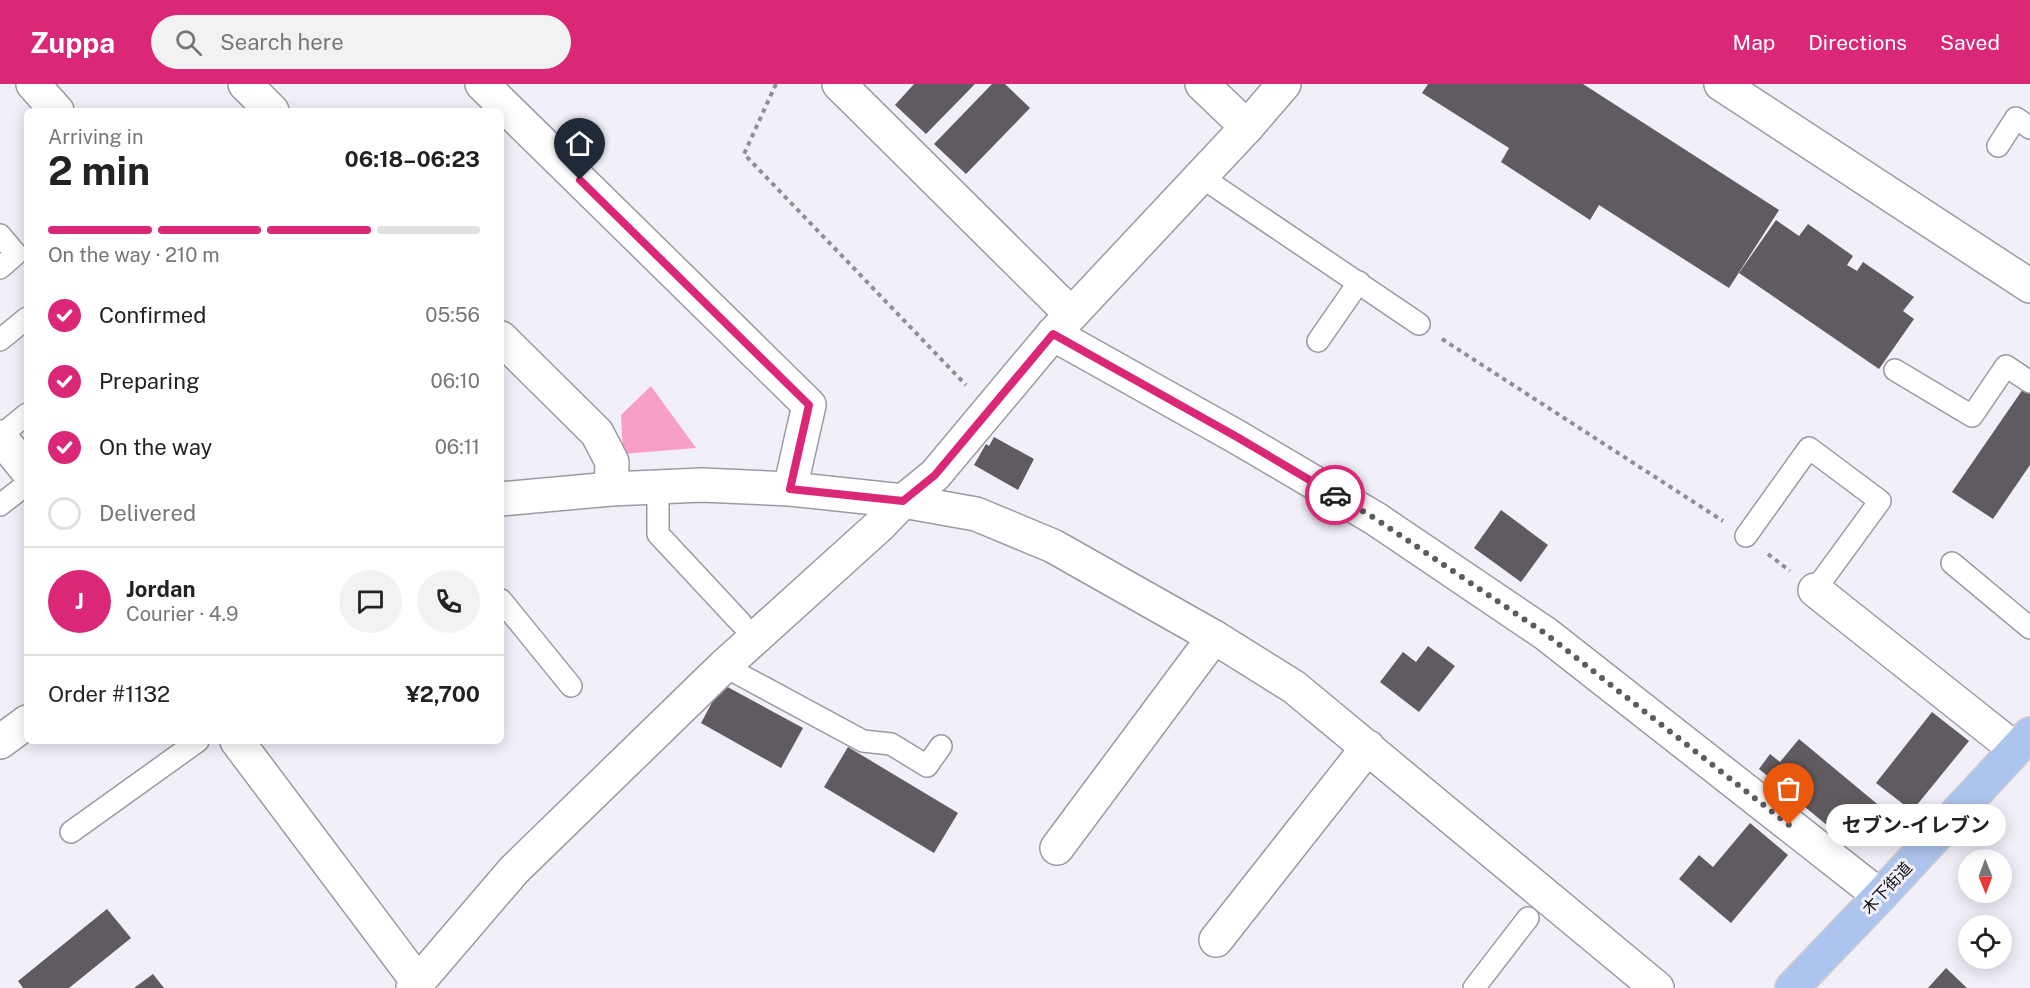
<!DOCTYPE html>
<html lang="en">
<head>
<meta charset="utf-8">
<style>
  :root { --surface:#fff; --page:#f2f2f2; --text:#222; --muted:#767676; --line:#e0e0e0; --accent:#db2777 }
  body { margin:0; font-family:"Public Sans","Noto Sans JP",sans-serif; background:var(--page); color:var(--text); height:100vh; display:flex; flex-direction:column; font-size:22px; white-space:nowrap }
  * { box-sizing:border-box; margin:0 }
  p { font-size:20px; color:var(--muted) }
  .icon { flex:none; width:33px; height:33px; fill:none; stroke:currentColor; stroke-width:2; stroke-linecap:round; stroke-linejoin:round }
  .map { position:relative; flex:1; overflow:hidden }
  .sheet { position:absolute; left:24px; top:24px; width:480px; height:636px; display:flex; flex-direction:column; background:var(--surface); border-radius:9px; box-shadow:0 3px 15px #0003 }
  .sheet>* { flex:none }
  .needle { width:39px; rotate:179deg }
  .tools { position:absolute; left:1958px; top:765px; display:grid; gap:12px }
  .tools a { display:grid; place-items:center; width:54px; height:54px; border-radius:50%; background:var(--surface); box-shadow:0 3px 15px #0003; font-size:30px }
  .pin { position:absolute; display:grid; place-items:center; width:51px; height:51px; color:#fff; margin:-62px -26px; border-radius:50% 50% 50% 0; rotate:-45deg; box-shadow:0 0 6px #0007 }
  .pin .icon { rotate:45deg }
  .courier { position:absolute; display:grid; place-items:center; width:60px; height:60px; margin:-30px; border:4px solid #db2777; border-radius:50%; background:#fff; color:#222; box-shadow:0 2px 8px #0007 }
  .bubble { position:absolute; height:42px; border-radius:21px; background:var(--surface); box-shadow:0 3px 15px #0003; font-size:20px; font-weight:700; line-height:42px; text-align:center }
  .summary em { font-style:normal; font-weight:700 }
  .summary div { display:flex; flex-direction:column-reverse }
  .summary { display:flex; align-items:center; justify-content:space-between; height:102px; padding:0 24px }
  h1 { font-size:39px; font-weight:700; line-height:45px }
  .bar { display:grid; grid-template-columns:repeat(4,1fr); gap:9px 6px; align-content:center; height:72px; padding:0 24px }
  .bar i { height:8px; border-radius:4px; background:var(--line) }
  .bar .active { background:var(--accent) }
  .bar p { grid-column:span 4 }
  .line { display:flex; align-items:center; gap:15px; padding:0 24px; border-top:2px solid var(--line) }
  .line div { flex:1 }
  .round { display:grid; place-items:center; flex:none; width:63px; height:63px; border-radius:32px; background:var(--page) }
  ol { padding:0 24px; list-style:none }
  li { display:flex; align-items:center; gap:18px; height:66px }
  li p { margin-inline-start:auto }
  li .icon { padding:6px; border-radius:50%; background:var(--accent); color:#fff; stroke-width:4 }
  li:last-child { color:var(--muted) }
  li i { width:33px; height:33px; border:3px solid var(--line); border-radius:50% }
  header { display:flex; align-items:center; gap:36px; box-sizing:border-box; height:84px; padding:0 30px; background:var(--accent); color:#fff }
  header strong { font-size:28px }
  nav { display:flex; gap:33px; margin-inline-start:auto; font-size:21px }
  .search { width:420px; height:54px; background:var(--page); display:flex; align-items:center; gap:15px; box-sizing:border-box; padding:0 21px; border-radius:33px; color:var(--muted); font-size:22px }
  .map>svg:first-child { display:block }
  .green { fill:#f79fc5 }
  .building { fill:#605a61 }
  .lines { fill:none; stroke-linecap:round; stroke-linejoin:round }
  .service-casing { stroke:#9b9aa3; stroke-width:24 }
  .minor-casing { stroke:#9b9aa3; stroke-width:36 }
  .tertiary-casing { stroke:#9b9aa3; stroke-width:36 }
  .primary-casing { stroke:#cececf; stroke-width:36 }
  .path { stroke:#8f8e95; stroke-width:4; stroke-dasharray:4.5 4.5; stroke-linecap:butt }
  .service { stroke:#fff; stroke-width:21 }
  .minor { stroke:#fff; stroke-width:33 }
  .tertiary { stroke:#fff; stroke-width:33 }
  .primary { stroke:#adc5ee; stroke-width:33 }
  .done { stroke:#5c5b61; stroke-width:6; stroke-dasharray:0 10.8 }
  .route { stroke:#db2777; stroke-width:8 }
  .labels { text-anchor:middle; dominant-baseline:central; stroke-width:6; stroke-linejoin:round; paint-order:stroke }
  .street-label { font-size:16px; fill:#0c0b0f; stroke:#f1f0f9 }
</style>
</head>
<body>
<header>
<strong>Zuppa</strong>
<div class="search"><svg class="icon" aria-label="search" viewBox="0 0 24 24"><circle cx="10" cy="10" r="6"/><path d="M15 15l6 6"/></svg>Search here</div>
<nav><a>Map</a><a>Directions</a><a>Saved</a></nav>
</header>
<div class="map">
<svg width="2030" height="904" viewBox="0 0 2030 904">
  <rect width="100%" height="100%" fill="#f1f0f9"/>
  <polygon class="green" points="651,302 696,364 623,370 621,331"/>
  <g class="building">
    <polygon points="914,0 975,0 926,50 895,21"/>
    <polygon points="992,0 1005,0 1030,24 966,90 934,60"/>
    <polygon points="1428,0 1583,0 1779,126 1729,204 1599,121 1590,136 1501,78 1509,64 1422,9"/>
    <polygon points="1776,136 1799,152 1808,140 1853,172 1847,181 1857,187 1863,178 1914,213 1903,227 1914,235 1879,285 1739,189"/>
    <polygon points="2023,305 2030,310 2030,381 1993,435 1952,408"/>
    <polygon points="994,353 1034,375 1018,406 974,381 986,360 989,362"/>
    <polygon points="1501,426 1548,461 1521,498 1474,464"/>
    <polygon points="1428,562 1455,582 1419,628 1380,598 1403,568 1416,578"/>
    <polygon points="722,600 803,644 781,684 701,639"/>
    <polygon points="1932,628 1969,657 1912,727 1876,699"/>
    <polygon points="1799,655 1882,724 1851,761 1759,685 1770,670 1780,678"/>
    <polygon points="848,663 958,729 934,769 824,703"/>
    <polygon points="1750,739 1788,771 1731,839 1679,795 1699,771 1713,783"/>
    <polygon points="107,825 131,854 69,904 23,904 18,897"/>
    <polygon points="1946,884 1967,904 1928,904"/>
    <polygon points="153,890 164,904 134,904"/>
  </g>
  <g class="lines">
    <g class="service-casing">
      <g id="service">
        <polyline points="1998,62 2016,34 2030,44"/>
        <polyline points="1200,92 1419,240"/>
        <polyline points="0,151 16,170 0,184"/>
        <polyline points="0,256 27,234"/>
        <polyline points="1318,257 1359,198"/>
        <polyline points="1895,286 1972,332 2006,282 2030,298"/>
        <polyline points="0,352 27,330"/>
        <polyline points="658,403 658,450 741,539"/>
        <polyline points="0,421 27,400"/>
        <polyline points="1746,452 1809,364 1880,417 1815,506"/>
        <polyline points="1952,479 2030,544"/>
        <polyline points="501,516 571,602"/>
        <polyline points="724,582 863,657 891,660 927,682 941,662"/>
        <polyline points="71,748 198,657"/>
        <polyline points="1474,904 1528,834"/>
      </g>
    </g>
    <g class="minor-casing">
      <g id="minor">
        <polyline points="33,0 57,27"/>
        <polyline points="245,0 272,27"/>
        <polyline points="482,0 809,321 790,405"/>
        <polyline points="839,0 1071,230"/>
        <polyline points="1202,0 1247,43"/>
        <polyline points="1721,0 2030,202"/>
        <polyline points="1053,250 1237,353 1376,435 1546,550 1880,812"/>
        <polyline points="501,254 597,349 612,378 611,405"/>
        <polyline points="0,353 27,386"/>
        <polyline points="1815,506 2015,665"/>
        <polyline points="237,657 418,898"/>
        <polyline points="1057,764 1214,553"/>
        <polyline points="1216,856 1368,663"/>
        <polyline points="413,904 514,786 724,582 879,442 903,417 935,391 1053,250 1247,43 1284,0"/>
      </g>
    </g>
    <g class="tertiary-casing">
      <g id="tertiary">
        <polyline points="501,415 611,405 702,401 790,405 903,417 976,430 1053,462 1214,553 1294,603 1657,904"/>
        <polyline points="0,658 27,638"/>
      </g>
    </g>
    <g class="primary-casing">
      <polyline id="primary" points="1792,904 1880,812 2030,650"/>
    </g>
    <g class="path">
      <polyline points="776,0 744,70 966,301"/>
      <polyline points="1442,255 1723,437"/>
      <polyline points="1768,470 1790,487"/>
    </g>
    <use href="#service" class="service"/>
    <use href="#minor" class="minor"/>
    <use href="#tertiary" class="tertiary"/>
    <use href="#primary" class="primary"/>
  </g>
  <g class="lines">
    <polyline class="done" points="1335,411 1376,435 1546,550 1789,741"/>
    <polyline class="route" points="580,96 809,321 790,405 903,417 935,391 1053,250 1237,353 1335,411"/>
  </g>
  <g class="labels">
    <g class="street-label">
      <text transform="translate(1887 804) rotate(-47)">木下街道</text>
    </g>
  </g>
</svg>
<div class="tools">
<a><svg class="needle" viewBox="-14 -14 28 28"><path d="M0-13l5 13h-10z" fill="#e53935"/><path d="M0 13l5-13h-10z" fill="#767676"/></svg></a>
<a><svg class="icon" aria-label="locate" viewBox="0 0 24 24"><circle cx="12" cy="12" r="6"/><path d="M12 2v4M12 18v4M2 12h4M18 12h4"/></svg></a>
</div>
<div class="pin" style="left:1789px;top:741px;background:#ea580c"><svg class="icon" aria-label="bag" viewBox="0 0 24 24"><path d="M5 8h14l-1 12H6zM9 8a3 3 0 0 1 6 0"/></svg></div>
<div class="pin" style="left:580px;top:96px;background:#1f2937"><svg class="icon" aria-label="home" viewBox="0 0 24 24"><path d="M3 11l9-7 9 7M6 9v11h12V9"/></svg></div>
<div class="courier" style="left:1335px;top:411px"><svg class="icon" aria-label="car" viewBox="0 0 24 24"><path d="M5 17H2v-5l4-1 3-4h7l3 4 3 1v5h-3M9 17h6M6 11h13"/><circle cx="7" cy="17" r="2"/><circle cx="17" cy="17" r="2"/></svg></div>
<div class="bubble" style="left:1826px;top:720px;width:180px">セブン-イレブン</div>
<section class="sheet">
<div class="summary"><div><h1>2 min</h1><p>Arriving in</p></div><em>06:18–06:23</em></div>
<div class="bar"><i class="active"></i><i class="active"></i><i class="active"></i><i></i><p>On the way · 210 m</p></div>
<ol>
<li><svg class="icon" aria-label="check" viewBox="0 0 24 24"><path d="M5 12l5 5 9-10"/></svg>Confirmed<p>05:56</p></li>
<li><svg class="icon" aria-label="check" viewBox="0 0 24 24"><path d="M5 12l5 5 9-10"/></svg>Preparing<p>06:10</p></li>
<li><svg class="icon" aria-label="check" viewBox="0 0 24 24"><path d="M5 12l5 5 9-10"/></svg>On the way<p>06:11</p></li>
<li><i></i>Delivered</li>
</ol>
<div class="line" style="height:108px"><b class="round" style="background:var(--accent);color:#fff">J</b><div><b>Jordan</b><p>Courier · 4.9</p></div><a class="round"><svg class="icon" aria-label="chat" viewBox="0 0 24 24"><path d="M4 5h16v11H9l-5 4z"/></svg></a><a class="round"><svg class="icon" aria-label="phone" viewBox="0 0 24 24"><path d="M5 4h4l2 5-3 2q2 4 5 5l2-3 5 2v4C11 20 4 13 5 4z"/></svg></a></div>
<div class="line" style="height:78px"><div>Order #1132</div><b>¥2,700</b></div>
</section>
</div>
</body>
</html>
